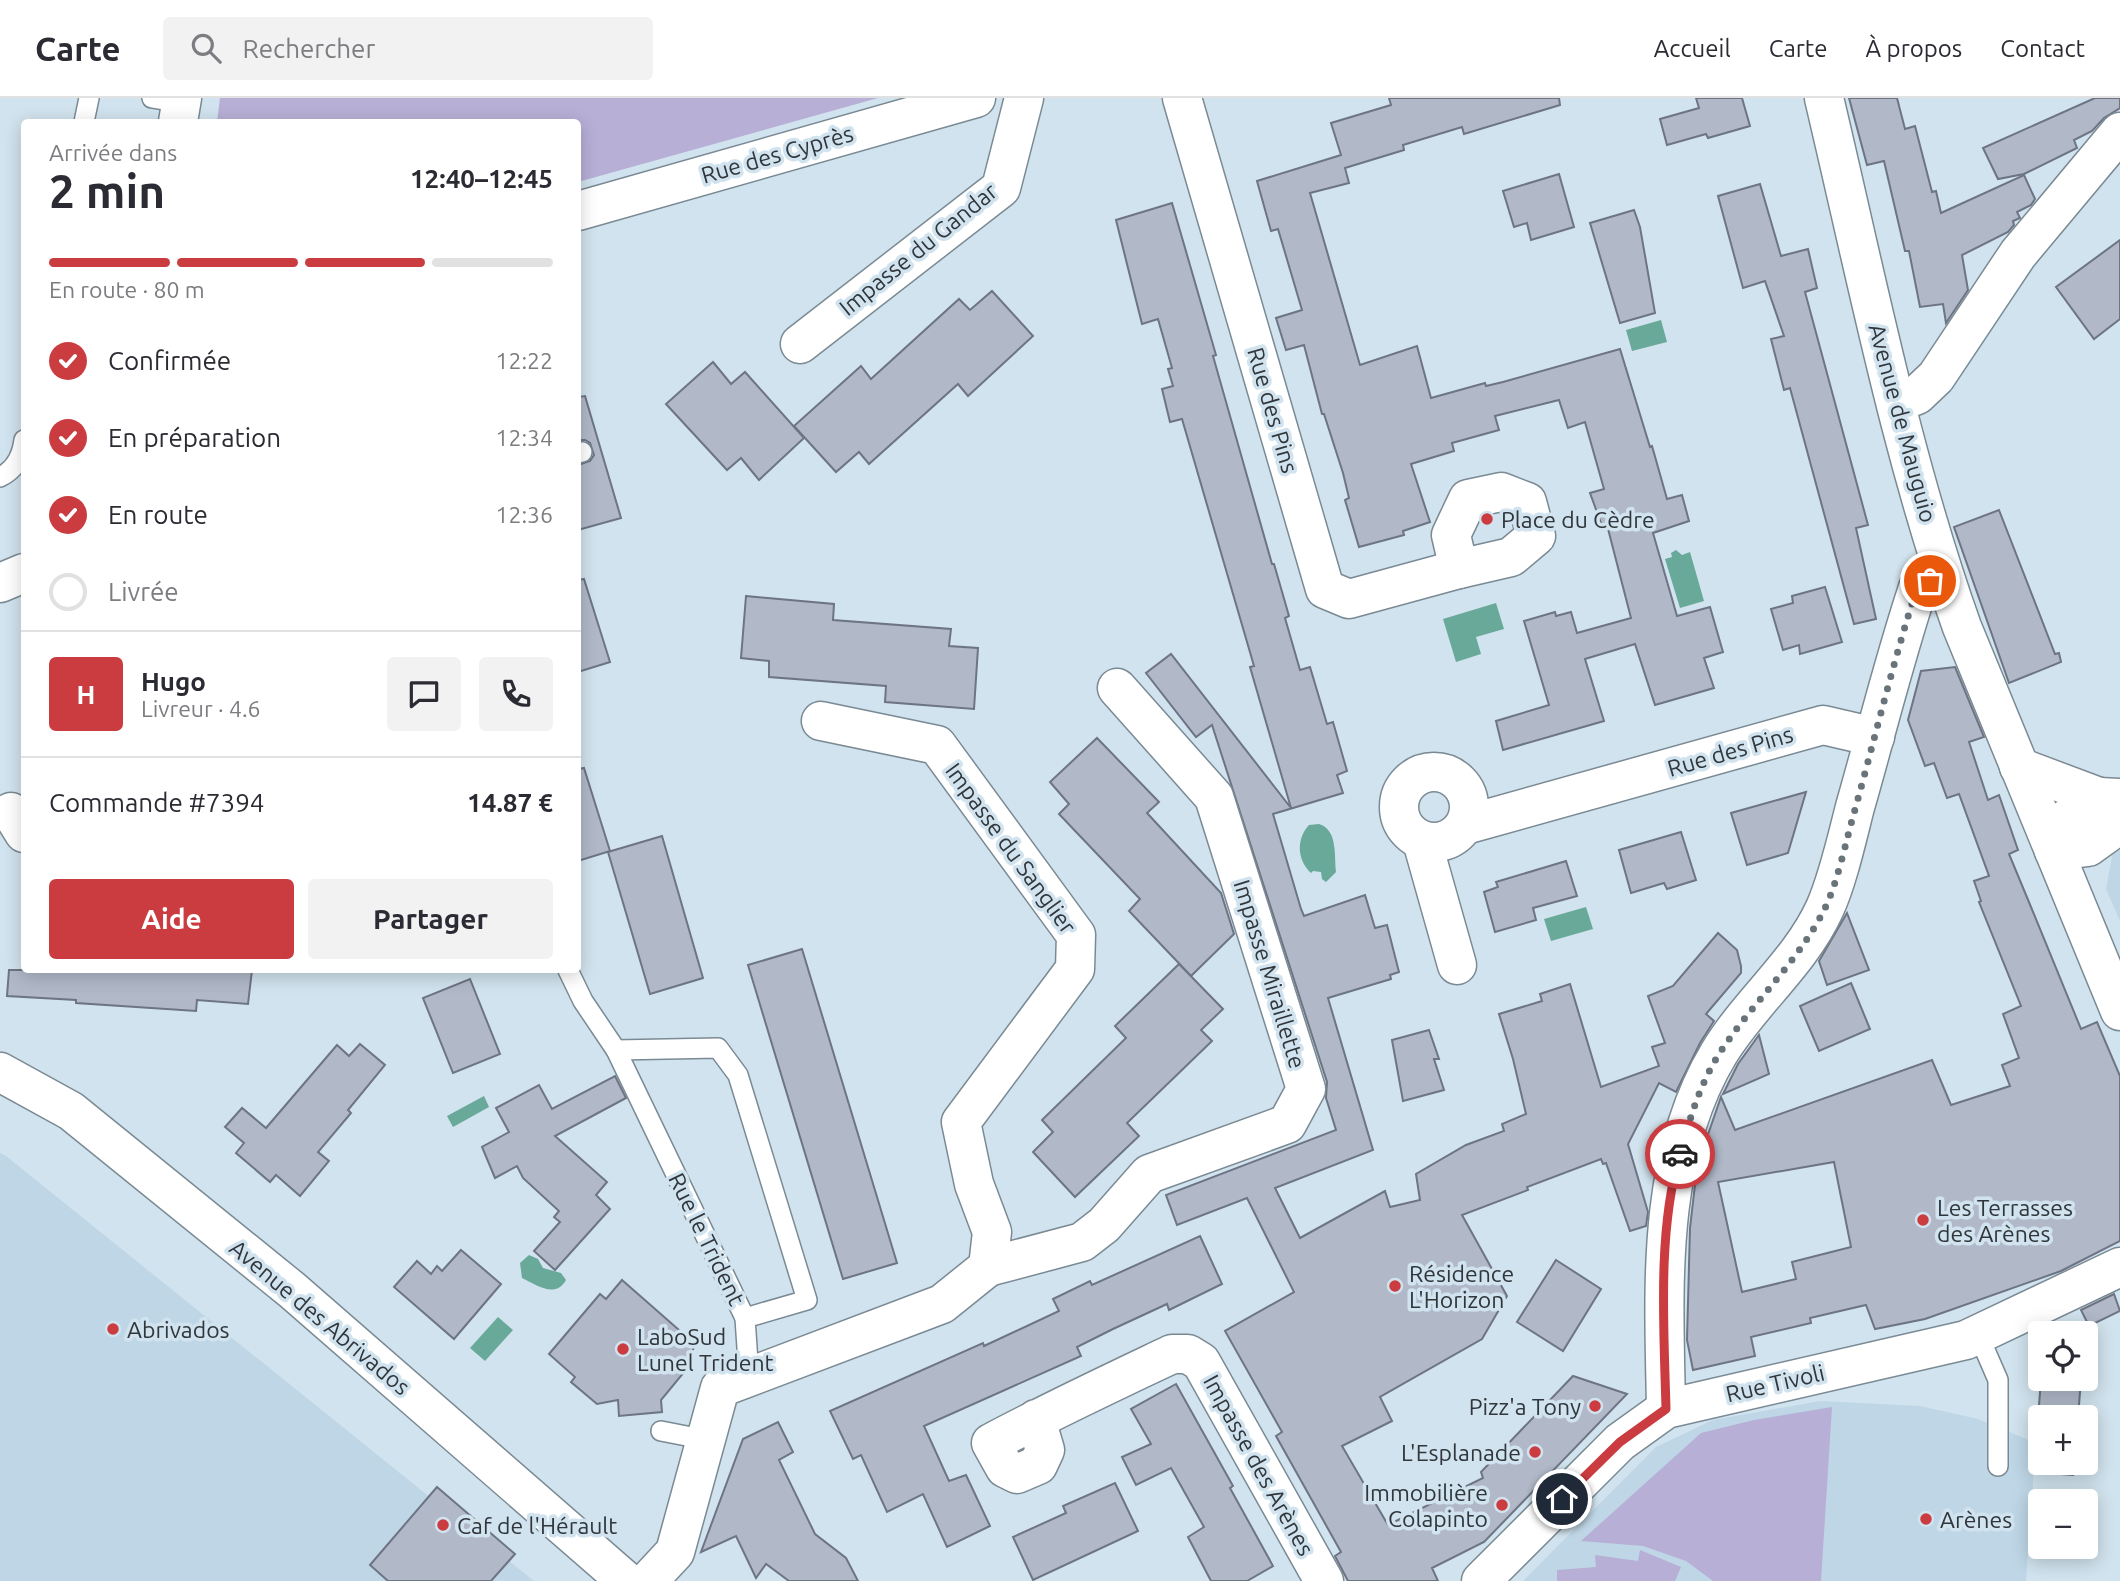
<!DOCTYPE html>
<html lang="fr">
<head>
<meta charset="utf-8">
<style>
  :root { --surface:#fff; --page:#f2f2f3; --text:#2b2b33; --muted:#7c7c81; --line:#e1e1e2; --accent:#cb3c41 }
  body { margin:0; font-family:Ubuntu,sans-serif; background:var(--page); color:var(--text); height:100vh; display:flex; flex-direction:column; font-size:26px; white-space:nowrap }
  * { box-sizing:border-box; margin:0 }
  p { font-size:23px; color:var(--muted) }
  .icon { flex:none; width:38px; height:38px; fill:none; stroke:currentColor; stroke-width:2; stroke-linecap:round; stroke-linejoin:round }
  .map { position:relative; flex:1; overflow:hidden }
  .side { position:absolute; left:21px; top:21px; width:560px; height:854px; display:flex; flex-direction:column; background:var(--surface); border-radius:7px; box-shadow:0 4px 18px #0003 }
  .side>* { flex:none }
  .tools { position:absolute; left:2028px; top:1223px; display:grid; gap:14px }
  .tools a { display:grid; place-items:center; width:70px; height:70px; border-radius:7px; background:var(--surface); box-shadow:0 4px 18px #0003; font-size:35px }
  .pin { position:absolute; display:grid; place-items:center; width:60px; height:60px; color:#fff; margin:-30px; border:4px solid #fff; border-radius:50%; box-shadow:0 2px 7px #0007 }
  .courier { position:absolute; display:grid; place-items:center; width:70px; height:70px; margin:-35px; border:5px solid #cb3c41; border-radius:50%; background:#fff; color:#222; box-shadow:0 2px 9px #0007 }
  .head em { font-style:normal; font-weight:700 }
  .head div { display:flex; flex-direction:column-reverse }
  .head { display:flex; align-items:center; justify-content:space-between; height:119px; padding:0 28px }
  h1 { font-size:46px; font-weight:700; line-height:52px }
  .bar { display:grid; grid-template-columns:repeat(4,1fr); gap:10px 7px; align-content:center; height:84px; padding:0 28px }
  .bar i { height:9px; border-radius:5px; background:var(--line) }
  .bar .active { background:var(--accent) }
  .bar p { grid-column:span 4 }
  .line { display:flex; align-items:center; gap:18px; padding:0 28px; border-top:2px solid var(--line) }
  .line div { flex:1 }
  .round { display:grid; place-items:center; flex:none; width:74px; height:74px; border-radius:7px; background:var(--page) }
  ol { padding:0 28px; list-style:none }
  li { display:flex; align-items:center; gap:21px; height:77px }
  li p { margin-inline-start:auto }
  li .icon { padding:7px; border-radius:50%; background:var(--accent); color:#fff; stroke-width:4 }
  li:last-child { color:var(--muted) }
  li i { width:38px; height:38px; border:4px solid var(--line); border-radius:50% }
  .button { display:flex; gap:14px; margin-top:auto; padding:14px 28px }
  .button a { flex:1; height:80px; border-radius:7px; background:var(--accent); color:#fff; font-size:28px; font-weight:700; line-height:80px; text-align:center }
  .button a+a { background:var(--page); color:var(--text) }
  header { display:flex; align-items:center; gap:42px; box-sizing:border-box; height:98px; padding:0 35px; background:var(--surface); border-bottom:2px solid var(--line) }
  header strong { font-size:33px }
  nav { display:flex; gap:38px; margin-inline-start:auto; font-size:24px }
  .search { width:490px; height:63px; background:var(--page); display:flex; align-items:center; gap:18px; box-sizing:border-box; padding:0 24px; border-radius:7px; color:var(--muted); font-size:26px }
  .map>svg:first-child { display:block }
  .built { fill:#bed6e6 }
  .green { fill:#b7afd6 }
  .water { fill:#68a999 }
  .building { fill:#b1b9c9; stroke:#6d7483; stroke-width:2; fill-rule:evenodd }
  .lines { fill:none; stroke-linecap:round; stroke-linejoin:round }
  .lane-casing { stroke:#7a8a94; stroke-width:22 }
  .street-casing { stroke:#7a8a94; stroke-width:41 }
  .secondary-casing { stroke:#7a8a94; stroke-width:41 }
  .lane { stroke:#fff; stroke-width:19 }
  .street { stroke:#fff; stroke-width:38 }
  .secondary { stroke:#fff; stroke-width:38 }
  .done { stroke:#68737a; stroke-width:7; stroke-dasharray:0 12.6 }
  .route { stroke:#cb3c41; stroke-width:9 }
  .poi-dot { fill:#cb3c41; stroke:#d1e3ee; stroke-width:2.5 }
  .labels { text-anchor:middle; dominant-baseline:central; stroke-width:7; stroke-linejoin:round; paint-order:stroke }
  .street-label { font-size:23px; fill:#30363b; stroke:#d1e3ee }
  .poi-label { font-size:23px; fill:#30363b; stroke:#d1e3ee; text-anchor:start }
</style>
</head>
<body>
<header>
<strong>Carte</strong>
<div class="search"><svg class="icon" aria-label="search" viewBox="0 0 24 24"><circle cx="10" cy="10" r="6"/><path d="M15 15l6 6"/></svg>Rechercher</div>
<nav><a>Accueil</a><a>Carte</a><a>À propos</a><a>Contact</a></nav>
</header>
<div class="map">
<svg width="2120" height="1483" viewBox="0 0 2120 1483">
  <rect width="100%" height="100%" fill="#d1e3ee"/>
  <g class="built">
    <polygon points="2120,747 2120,823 2106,791 2113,753"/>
    <polygon points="0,1055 6,1058 534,1483 0,1483"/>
    <polygon points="1820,1303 1920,1308 1978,1321 2036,1345 2026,1483 1523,1483 1656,1349 1713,1322"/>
  </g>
  <g class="green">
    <polygon points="220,0 878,0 578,84 578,24 217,24"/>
    <polygon points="1832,1309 1821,1483 1713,1483 1686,1463 1643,1448 1581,1443 1701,1335 1754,1322"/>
    <polygon points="1640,1452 1681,1469 1675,1483 1557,1483 1557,1472 1596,1469 1595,1457 1638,1463"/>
  </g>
  <g class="water">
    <polygon points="1661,222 1667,244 1632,253 1626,232"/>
    <polygon points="1676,452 1682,457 1690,454 1704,503 1680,510 1665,461 1672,459 1671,455"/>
    <polygon points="1496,505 1504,531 1476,539 1481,556 1456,564 1443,521"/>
    <path d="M1319 726C1338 732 1334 757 1336 774L1326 784 1322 781 1321 774 1313 773 1311 775C1297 762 1296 741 1309 727Z"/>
    <polygon points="1586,809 1593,831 1551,843 1544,821"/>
    <polygon points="484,998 489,1009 453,1029 447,1018"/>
    <path d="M529 1157 538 1161 543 1170 561 1175 566 1182C555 1201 537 1187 522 1180L520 1165Z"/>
    <polygon points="498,1219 513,1232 485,1263 470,1250"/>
  </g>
  <g class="building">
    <polygon points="1389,0 1559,0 1560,7 1464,36 1462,29 1403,47 1404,52 1345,70 1349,85 1310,95 1360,267 1417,248 1431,300 1485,285 1486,288 1503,284 1620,251 1650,349 1652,348 1667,401 1682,397 1689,423 1653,435 1677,518 1710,509 1723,554 1704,560 1714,590 1655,607 1635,546 1585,561 1604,623 1503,652 1496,623 1549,607 1524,523 1555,514 1556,518 1571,514 1577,535 1631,520 1607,427 1602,428 1590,395 1604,391 1585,324 1568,330 1559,302 1495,318 1499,332 1452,345 1454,353 1411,366 1430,424 1403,433 1404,437 1359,449 1345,402 1349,400 1343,375 1324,316 1322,316 1304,247 1286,252 1276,220 1302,212 1278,131 1271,133 1257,83 1341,57 1331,25 1391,7"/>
    <polygon points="1696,0 1742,0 1750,28 1708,40 1706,36 1667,47 1660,21 1699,10"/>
    <polygon points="1849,0 1897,0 1905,31 1915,28 1932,94 1936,93 1941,115 2024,77 2035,101 2031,107 2017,114 2020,120 2013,123 2014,127 2008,134 1962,157 1968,192 1946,225 1943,206 1920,209 1909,153 1905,153 1884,63 1867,67"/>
    <polygon points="2095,0 2120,0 2120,10 2104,20 2092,33 2074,42 2077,50 2024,76 1998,81 1983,50"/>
    <polygon points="1559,76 1574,129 1531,142 1527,125 1514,129 1503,93"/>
    <polygon points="1760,86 1781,158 1808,151 1817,190 1805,194 1868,427 1856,430 1876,521 1854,526 1790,290 1784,292 1771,241 1784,238 1765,183 1743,190 1718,98"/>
    <polygon points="1172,105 1216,257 1213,258 1272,466 1274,466 1289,518 1285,520 1300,572 1310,569 1327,626 1333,624 1347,673 1337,677 1343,695 1273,716 1301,811 1304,818 1365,797 1375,830 1387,827 1399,874 1390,877 1391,881 1328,900 1373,1052 1275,1090 1300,1140 1385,1093 1390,1109 1420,1102 1416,1076 1466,1047 1504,1033 1502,1026 1526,1016 1513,961 1499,916 1542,903 1540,896 1570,886 1601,989 1659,968 1652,949 1665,945 1648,898 1673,888 1718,835 1737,852 1741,868 1741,875 1706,916 1714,923 1700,945 1676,994 1659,985 1628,1046 1648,1114 1646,1128 1630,1133 1606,1065 1603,1066 1601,1061 1527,1089 1528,1092 1462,1117 1507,1198 1482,1241 1380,1299 1392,1323 1342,1348 1388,1427 1483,1380 1481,1374 1573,1278 1627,1296 1484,1444 1432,1470 1438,1483 1348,1483 1335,1458 1341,1454 1276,1338 1282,1334 1225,1233 1294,1194 1247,1100 1177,1127 1166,1097 1336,1032 1326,1000 1327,984 1212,627 1196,639 1146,575 1171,556 1291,710 1250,569 1254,568 1182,321 1170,324 1162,291 1173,288 1168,271 1172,270 1158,221 1142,226 1116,122"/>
    <polygon points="1634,112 1640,129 1655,215 1620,225 1590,125"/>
    <polygon points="2120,142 2120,221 2094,241 2056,189"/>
    <polygon points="992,193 1033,238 968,298 958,286 869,366 859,354 836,374 794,328 861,268 871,281 959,201 970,212"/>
    <polygon points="713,264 731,286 745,274 804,340 759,382 741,360 727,372 666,306"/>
    <polygon points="585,298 621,420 578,432 578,367 590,363 594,357 590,345 585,342 578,342 578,299"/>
    <polygon points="1999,412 2055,556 2059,555 2061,564 2009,585 1954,429"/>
    <polygon points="584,481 610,564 578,574 578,482"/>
    <polygon points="1825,489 1842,544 1800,556 1799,547 1783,552 1771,511 1793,505 1792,498"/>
    <polygon points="746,498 834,506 833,522 951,531 949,548 978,550 974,611 885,604 886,588 769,579 769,563 741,560"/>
    <path d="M1955 569 1984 639 1969 644 1988 702 1999 697 2018 752 2009 756 2031 809 2081 931 2097 924 2120 978V1143L2061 1173 1925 1221 1875 1231 1866 1207 1810 1220 1811 1225 1751 1239 1755 1258 1693 1272 1687 1242 1690 1130 1695 1087 1705 1045 1721 999 1735 1032 1932 962 1951 1007 2010 988 2002 967 2019 960 2003 916 2021 908 1979 804 1981 803 1974 783 1989 778 1959 696 1947 700 1934 665 1925 668 1908 622 1921 573ZM1834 1064 1851 1149 1792 1164 1796 1181 1742 1194 1718 1084Z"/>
    <polygon points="1097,640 1159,704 1147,715 1221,795 1234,836 1191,878 1129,813 1140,801 1059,716 1069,706 1050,684"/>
    <polygon points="584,670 610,753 578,763 578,671"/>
    <polygon points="1806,694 1788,755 1747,767 1731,715"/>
    <polygon points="1681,734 1696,782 1667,791 1664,785 1631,795 1619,752"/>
    <polygon points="662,738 703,880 650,896 608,754"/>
    <polygon points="1566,763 1577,798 1533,810 1536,822 1495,834 1484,794 1498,789 1496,784"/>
    <polygon points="1847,815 1869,872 1827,887 1819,863"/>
    <polygon points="802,851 897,1165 843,1181 748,867"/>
    <polygon points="1179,866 1223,911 1201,932 1212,943 1127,1025 1139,1038 1075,1099 1033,1054 1053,1034 1042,1022 1126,940 1115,928"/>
    <polygon points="9,872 252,872 248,906 197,902 196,913 76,905 76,902 7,898"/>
    <polygon points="470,881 500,956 453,975 423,900"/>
    <polygon points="1851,885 1870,931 1819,953 1800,908"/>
    <polygon points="1429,932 1439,961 1434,961 1444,992 1403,1003 1392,942"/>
    <polygon points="1759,937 1769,976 1723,996 1738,966"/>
    <polygon points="360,946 385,967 348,1012 351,1015 318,1054 329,1063 300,1098 276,1077 270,1084 236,1055 244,1045 225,1029 242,1010 266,1030 337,947 349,958"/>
    <polygon points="615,978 626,1000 555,1038 607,1084 596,1097 610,1111 555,1172 534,1153 560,1124 554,1119 559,1113 523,1080 517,1068 495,1080 482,1049 509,1034 496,1010 539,987 552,1011"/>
    <polygon points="1200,1138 1222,1186 1169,1212 1167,1206 1113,1231 1077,1249 1081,1258 924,1328 949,1383 966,1377 990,1428 947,1449 923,1396 887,1414 861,1357 853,1361 830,1313 983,1245 984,1248 1059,1213 1053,1201 1090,1183 1092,1187"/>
    <polygon points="461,1152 501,1186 454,1241 394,1189 417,1163 431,1176 437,1168 442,1173"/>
    <polygon points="1556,1162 1601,1191 1563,1253 1517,1224"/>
    <polygon points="622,1182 695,1246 685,1273 661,1302 662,1314 619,1318 618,1302 597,1306 571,1284 575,1279 549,1256 600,1196 606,1201"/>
    <polygon points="2114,1196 2120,1213 2089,1228 2081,1212"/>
    <polygon points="2041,1281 2081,1281 2078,1320 2040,1320 2040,1365 2074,1365 2073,1377 2034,1374"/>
    <polygon points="1176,1286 1233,1388 1230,1390 1273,1468 1247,1483 1211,1483 1188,1439 1204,1429 1171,1370 1136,1387 1122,1359 1151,1346 1131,1311"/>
    <polygon points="778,1324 793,1354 779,1362 815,1436 846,1460 858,1483 789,1483 766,1466 756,1480 736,1438 701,1454 743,1341"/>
    <polygon points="1115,1385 1138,1433 1033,1482 1013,1439 1066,1415 1063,1408"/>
    <polygon points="437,1389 515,1456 491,1483 388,1483 370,1467"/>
  </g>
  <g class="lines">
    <g class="lane-casing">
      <g id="lane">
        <polyline points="152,0 182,5"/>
        <polyline points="84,24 89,0"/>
        <polyline points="578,355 582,354"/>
        <path d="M0 379C15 372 22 358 24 342"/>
        <polyline points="568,872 583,903 616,952 745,1220 749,1279"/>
        <polyline points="616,952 718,950 738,977 807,1202 745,1220"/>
        <polyline points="1978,1236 1998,1282 1998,1368"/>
        <polyline points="661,1333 707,1342"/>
      </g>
    </g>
    <g class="street-casing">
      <g id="street">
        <polyline points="1182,0 1325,491 1349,501 1459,471"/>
        <polyline points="178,24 182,0"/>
        <polyline points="578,113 976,0"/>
        <polyline points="800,246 1001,90 1024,0"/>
        <polyline points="1896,305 1917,297 1936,279 2018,156 2120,34"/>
        <polygon points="1501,394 1527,404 1536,438 1511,459 1459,471 1451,437 1468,401"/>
        <polyline points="0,485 24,475"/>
        <polyline points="2019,669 2099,699"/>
        <circle cx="1434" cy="709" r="35"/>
        <polyline points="2120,700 2099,699 2066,721 2054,753 2088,749 2120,726"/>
        <polyline points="11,714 24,735"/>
        <polyline points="1465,727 1823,627 1875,639"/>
        <polyline points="1422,743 1457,867"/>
        <polyline points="0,974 71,1013 292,1192 626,1483"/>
        <polyline points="988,1169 1082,1144 1104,1127 1149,1076 1287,1026 1306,991 1214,699 1117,590"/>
        <path d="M1666 1311C1664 1192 1655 1061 1719 955 1750 904 1800 865 1825 810 1838 781 1847 740 1855 709 1876 636 1894 562 1918 490L1943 476"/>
        <path d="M1036 1321 1045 1352 1038 1367 1017 1376 1005 1370 991 1345C1051 1313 1111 1285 1172 1256H1188L1201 1264 1324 1483"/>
        <polyline points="648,1483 675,1454 720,1290 942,1206 988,1169 992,1134 974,1086 961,1024 1075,871 1076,837 937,647 821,623"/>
        <polyline points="1481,1483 1620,1344 1666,1311 1966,1242 2120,1169"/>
      </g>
    </g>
    <g class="secondary-casing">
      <path id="secondary" d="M1824 0C1866 177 1901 358 1962 529L2120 913"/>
    </g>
    <use href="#lane" class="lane"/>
    <use href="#street" class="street"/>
    <use href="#secondary" class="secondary"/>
  </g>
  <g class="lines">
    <path class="done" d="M1680 1056C1690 1020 1700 985 1721 953 1753 904 1798 864 1824 812 1837 787 1846 743 1854 715 1875 640 1893 564 1917 490L1930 483"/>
    <path class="route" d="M1562 1401 1620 1344 1666 1311C1664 1231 1657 1133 1680 1056"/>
  </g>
  <g class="poi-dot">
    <circle cx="1487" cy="421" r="7"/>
    <circle cx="1923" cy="1122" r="7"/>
    <circle cx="1395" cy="1188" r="7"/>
    <circle cx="113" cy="1231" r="7"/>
    <circle cx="623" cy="1251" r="7"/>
    <circle cx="1595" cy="1308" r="7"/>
    <circle cx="1535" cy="1354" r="7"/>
    <circle cx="1502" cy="1407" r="7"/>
    <circle cx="1926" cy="1421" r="7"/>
    <circle cx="443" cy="1427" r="7"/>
  </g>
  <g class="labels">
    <g class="street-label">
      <text transform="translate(777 56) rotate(-16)">Rue des Cyprès</text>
      <text transform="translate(918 151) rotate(-39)">Impasse du Gandar</text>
      <text transform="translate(1273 312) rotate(74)">Rue des Pins</text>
      <text transform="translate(1903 325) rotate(75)">Avenue de Mauguio</text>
      <text transform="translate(1730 653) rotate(-16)">Rue des Pins</text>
      <text transform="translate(1011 750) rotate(54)">Impasse du Sanglier</text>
      <text transform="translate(1270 876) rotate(73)">Impasse Miraillette</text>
      <text transform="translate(707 1141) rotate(64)">Rue le Trident</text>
      <text transform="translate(320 1219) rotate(40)">Avenue des Abrivados</text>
      <text transform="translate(1775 1285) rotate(-13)">Rue Tivoli</text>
      <text transform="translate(1259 1367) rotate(61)">Impasse des Arènes</text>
    </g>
    <g class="poi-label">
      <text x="1501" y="421">Place du Cèdre</text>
      <text x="1937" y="1109">Les Terrasses<tspan x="1937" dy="26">des Arènes</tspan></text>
      <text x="1409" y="1175">Résidence<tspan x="1409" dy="26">L'Horizon</tspan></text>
      <text x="127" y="1231">Abrivados</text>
      <text x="637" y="1238">LaboSud<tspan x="637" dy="26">Lunel Trident</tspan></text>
      <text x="1581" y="1308" text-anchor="end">Pizz'a Tony</text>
      <text x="1521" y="1354" text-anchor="end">L'Esplanade</text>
      <text x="1488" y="1394" text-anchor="end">Immobilière<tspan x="1488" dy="26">Colapinto</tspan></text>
      <text x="1940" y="1421">Arènes</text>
      <text x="457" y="1427">Caf de l'Hérault</text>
    </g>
  </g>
</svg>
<div class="tools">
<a><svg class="icon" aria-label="locate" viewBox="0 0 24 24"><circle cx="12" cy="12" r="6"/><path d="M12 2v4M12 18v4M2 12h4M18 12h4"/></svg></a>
<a>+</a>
<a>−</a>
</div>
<div class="pin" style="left:1930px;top:483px;background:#ea580c"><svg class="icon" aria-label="bag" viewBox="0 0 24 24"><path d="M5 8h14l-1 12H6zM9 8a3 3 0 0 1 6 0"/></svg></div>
<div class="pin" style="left:1562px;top:1401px;background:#1f2937"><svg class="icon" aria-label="home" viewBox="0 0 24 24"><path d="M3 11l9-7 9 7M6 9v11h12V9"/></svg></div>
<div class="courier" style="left:1680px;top:1056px"><svg class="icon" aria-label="car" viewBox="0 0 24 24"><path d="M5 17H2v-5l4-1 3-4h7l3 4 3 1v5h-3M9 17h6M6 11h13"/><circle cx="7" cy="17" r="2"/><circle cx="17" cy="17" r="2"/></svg></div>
<section class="side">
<div class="head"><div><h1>2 min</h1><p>Arrivée dans</p></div><em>12:40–12:45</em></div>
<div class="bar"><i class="active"></i><i class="active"></i><i class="active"></i><i></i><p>En route · 80 m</p></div>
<ol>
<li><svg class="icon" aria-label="check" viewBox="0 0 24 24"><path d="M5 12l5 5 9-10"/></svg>Confirmée<p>12:22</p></li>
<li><svg class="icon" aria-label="check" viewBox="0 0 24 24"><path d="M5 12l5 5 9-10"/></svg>En préparation<p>12:34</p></li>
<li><svg class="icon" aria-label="check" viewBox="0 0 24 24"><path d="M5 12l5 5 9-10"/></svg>En route<p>12:36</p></li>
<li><i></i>Livrée</li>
</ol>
<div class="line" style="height:126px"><b class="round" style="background:var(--accent);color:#fff">H</b><div><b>Hugo</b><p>Livreur · 4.6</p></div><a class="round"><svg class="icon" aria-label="chat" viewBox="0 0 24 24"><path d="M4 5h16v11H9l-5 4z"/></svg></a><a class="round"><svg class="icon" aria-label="phone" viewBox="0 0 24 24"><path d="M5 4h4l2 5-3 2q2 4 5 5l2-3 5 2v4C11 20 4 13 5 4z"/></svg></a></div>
<div class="line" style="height:91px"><div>Commande #7394</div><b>14.87 €</b></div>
<div class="button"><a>Aide</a><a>Partager</a></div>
</section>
</div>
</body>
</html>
